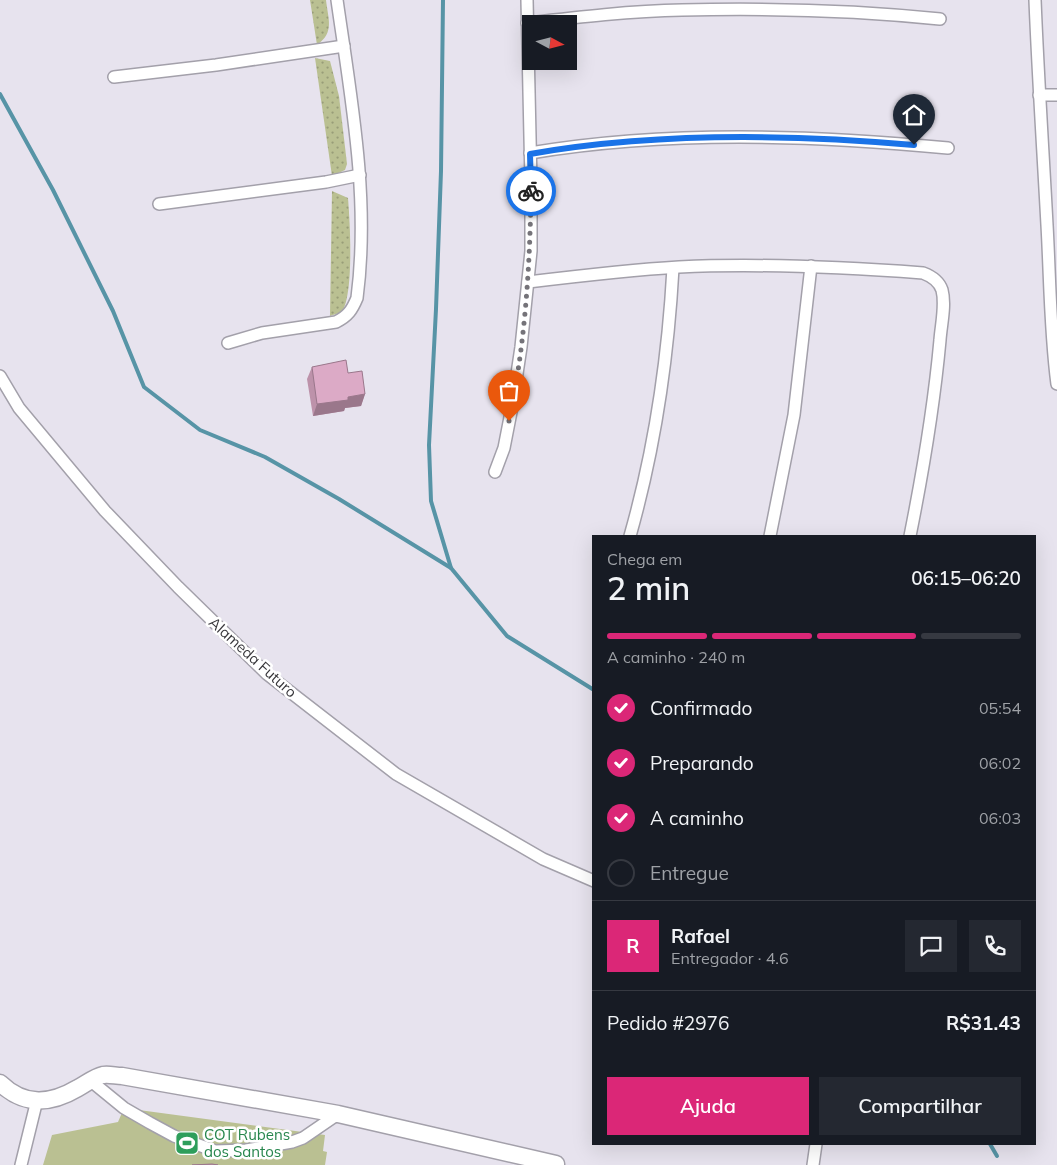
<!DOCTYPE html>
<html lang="pt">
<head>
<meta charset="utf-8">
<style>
  :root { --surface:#171b24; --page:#242831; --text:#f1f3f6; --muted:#9ea1a6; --line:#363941; --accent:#db2777 }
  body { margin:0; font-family:Mulish,sans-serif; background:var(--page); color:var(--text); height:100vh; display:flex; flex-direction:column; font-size:19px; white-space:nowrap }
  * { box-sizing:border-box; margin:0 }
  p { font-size:16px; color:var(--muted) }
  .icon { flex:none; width:28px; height:28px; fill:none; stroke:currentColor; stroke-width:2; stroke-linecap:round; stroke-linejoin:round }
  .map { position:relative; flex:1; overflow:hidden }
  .details { position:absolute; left:592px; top:535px; width:444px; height:610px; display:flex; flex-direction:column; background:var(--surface); border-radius:0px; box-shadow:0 5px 20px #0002 }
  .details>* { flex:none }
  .needle { width:32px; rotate:97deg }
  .fabs { position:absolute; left:522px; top:15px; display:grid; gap:10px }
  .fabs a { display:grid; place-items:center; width:55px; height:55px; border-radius:0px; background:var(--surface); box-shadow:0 5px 20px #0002; font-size:25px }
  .pin { position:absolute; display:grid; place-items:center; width:42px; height:42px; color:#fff; margin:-51px -21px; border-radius:50% 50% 50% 0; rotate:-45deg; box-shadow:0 0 5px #0007 }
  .pin .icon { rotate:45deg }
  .courier { position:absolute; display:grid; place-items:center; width:50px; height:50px; margin:-25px; border:4px solid #1a73e8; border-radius:50%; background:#fff; color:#222; box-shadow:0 1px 6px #0007 }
  .summary em { font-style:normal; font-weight:600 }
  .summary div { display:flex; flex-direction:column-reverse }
  .summary { display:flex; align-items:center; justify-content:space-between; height:85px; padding:0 15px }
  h1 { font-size:32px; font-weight:600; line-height:38px }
  .bar { display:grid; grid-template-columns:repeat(4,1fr); gap:8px 5px; align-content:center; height:60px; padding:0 15px }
  .bar i { height:6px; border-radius:4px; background:var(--line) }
  .bar .current { background:var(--accent) }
  .bar p { grid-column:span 4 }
  .line { display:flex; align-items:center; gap:12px; padding:0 15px; border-top:1px solid var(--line) }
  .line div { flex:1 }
  .round { display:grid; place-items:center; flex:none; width:52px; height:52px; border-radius:0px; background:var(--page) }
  ol { padding:0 15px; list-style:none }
  li { display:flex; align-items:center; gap:15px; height:55px }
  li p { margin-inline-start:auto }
  li .icon { padding:5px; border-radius:50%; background:var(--accent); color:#fff; stroke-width:4 }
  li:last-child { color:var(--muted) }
  li i { width:28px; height:28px; border:2px solid var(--line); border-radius:50% }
  .button { display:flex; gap:10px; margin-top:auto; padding:10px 15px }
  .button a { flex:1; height:58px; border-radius:0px; background:var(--accent); color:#fff; font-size:20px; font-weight:600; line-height:58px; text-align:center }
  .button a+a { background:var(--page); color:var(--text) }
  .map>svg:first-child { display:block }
  .grass { fill:url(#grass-dots) }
  .garden { fill:#bac092 }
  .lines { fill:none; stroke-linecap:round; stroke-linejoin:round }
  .stream { stroke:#5794a6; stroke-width:4 }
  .street-casing { stroke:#a3a0aa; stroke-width:14 }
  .secondary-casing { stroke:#a3a0aa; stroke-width:19 }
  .street { stroke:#fff; stroke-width:11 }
  .secondary { stroke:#fff; stroke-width:16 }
  .wall { fill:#bd92aa }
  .shaded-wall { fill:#9a778b }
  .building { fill:#dcaac6; stroke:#9a778b }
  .done { stroke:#757379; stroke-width:5; stroke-dasharray:0 9 }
  .route { stroke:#1a73e8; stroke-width:6 }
  .labels { text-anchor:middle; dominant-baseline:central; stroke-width:5; stroke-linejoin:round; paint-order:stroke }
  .street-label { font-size:15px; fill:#37363a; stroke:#fff }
  .leisure-label { font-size:15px; fill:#27864d; stroke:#fff; text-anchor:start }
</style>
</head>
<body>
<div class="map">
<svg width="1057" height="1165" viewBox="0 0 1057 1165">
  <defs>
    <pattern id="grass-dots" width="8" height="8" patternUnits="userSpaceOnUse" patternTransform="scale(1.25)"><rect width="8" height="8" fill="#bac092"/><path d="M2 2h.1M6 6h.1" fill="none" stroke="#989d78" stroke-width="1.8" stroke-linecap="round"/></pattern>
  </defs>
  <rect width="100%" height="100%" fill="#e7e3ee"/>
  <g class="grass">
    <path d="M310 0H326C328 19 335 32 317 45Z"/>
    <polygon points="315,58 330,61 339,96 347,164 345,170 332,176"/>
    <path d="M332 191 348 198C350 223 354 292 342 312L330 316Z"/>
  </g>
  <polygon class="garden" points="124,1108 325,1135 323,1151 327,1152 325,1165 43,1165 52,1135 118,1122"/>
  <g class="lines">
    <g class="stream">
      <polyline points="443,0 441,171 436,309 429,445 431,501 451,568 507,636 594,690"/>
      <polyline points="0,94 53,190 113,311 144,387 200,430 265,457 339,499 451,568"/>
      <polyline points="990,1144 997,1156"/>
    </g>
    <g class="street-casing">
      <g id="street">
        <path d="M1035 0C1038 75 1043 150 1047 225 1050 278 1050 331 1057 384"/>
        <path d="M527 23C579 17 631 11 682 10 768 8 854 10 940 19"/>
        <polyline points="114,77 216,65 344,46"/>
        <polyline points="1039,95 1057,95"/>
        <path d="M530 153C668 130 810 135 948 148"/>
        <polyline points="159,204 326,182 360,175"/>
        <path d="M528 282C578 276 629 270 679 267 761 263 842 267 923 273 931 276 939 281 942 290 946 305 941 325 940 340 934 406 923 471 910 536"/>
        <path d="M228 343 262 333 336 322C348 316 352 310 357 298 370 199 351 98 337 0"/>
        <polyline points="0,376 19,408 105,511 178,587 267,674 396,774 543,859 594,881"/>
        <polyline points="495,472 504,448 512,407 521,347 531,251 531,183 527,0"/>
        <path d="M630 536C655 448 668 359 673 268"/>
        <polyline points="770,536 794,415 811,266"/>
        <polyline points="91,1081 124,1108 150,1123 174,1136 215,1151 246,1150 292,1142 303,1138 338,1114"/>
        <polyline points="21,1165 37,1100"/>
        <polyline points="813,1165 816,1144"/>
      </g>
    </g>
    <g class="secondary-casing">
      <path id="secondary" d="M0 1083C25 1107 51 1104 78 1088 86 1084 94 1077 103 1075 109 1074 116 1076 122 1076L338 1114 556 1164"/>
    </g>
    <use href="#street" class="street"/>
    <use href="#secondary" class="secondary"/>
  </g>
  <polygon class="wall" points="312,367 348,373 365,394 361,406 345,408 344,411 313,416 307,379"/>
  <polygon class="shaded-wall" points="365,394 361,406 345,408 344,411 313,416 317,404 348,397"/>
  <g class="building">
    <polygon points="346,360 348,373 362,371 365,394 348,397 348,400 317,404 312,367"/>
    <polygon points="212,1164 218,1165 192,1165"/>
  </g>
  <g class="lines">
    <path class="done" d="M509 421C525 345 530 267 531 191"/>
    <path class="route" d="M531 191 530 154C655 132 789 134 914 145"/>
  </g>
  <defs>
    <g id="stadium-square" transform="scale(1.25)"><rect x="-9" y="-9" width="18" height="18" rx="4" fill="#2e9e5b" stroke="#fff"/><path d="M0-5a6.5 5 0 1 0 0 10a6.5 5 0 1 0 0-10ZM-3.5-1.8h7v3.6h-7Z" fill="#fff"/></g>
  </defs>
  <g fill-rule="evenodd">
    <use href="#stadium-square" x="187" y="1143"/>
  </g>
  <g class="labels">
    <g class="street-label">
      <text transform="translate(253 657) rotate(42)">Alameda Futuro</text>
    </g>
    <g class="leisure-label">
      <text x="204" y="1134">COT Rubens<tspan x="204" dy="17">dos Santos</tspan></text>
    </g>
  </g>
</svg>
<div class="fabs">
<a><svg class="needle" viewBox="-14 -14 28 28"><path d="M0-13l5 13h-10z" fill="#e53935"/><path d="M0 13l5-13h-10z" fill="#9ea1a6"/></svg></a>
</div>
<div class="pin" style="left:509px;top:421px;background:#ea580c"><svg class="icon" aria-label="bag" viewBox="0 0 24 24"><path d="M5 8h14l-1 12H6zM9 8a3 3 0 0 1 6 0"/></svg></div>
<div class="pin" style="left:914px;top:145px;background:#1f2937"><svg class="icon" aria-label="home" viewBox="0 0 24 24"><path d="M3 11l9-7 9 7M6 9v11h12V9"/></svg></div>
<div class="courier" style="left:531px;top:191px"><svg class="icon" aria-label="bike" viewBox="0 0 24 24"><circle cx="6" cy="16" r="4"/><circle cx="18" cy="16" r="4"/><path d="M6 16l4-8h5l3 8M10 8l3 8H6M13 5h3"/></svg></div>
<section class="details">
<div class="summary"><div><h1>2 min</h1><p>Chega em</p></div><em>06:15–06:20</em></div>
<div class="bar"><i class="current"></i><i class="current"></i><i class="current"></i><i></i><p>A caminho · 240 m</p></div>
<ol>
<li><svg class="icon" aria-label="check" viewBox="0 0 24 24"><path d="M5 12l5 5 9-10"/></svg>Confirmado<p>05:54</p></li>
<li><svg class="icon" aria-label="check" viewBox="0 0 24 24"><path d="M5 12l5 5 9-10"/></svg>Preparando<p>06:02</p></li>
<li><svg class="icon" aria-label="check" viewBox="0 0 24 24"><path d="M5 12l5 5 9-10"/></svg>A caminho<p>06:03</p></li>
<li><i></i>Entregue</li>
</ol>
<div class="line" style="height:90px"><b class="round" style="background:var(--accent);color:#fff">R</b><div><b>Rafael</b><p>Entregador · 4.6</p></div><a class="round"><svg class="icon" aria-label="chat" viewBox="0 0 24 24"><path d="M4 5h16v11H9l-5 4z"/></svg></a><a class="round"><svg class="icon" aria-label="phone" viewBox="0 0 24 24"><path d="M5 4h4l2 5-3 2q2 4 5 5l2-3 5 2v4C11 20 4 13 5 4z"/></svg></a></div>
<div class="line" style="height:65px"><div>Pedido #2976</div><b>R$31.43</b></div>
<div class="button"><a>Ajuda</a><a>Compartilhar</a></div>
</section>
</div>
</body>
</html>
